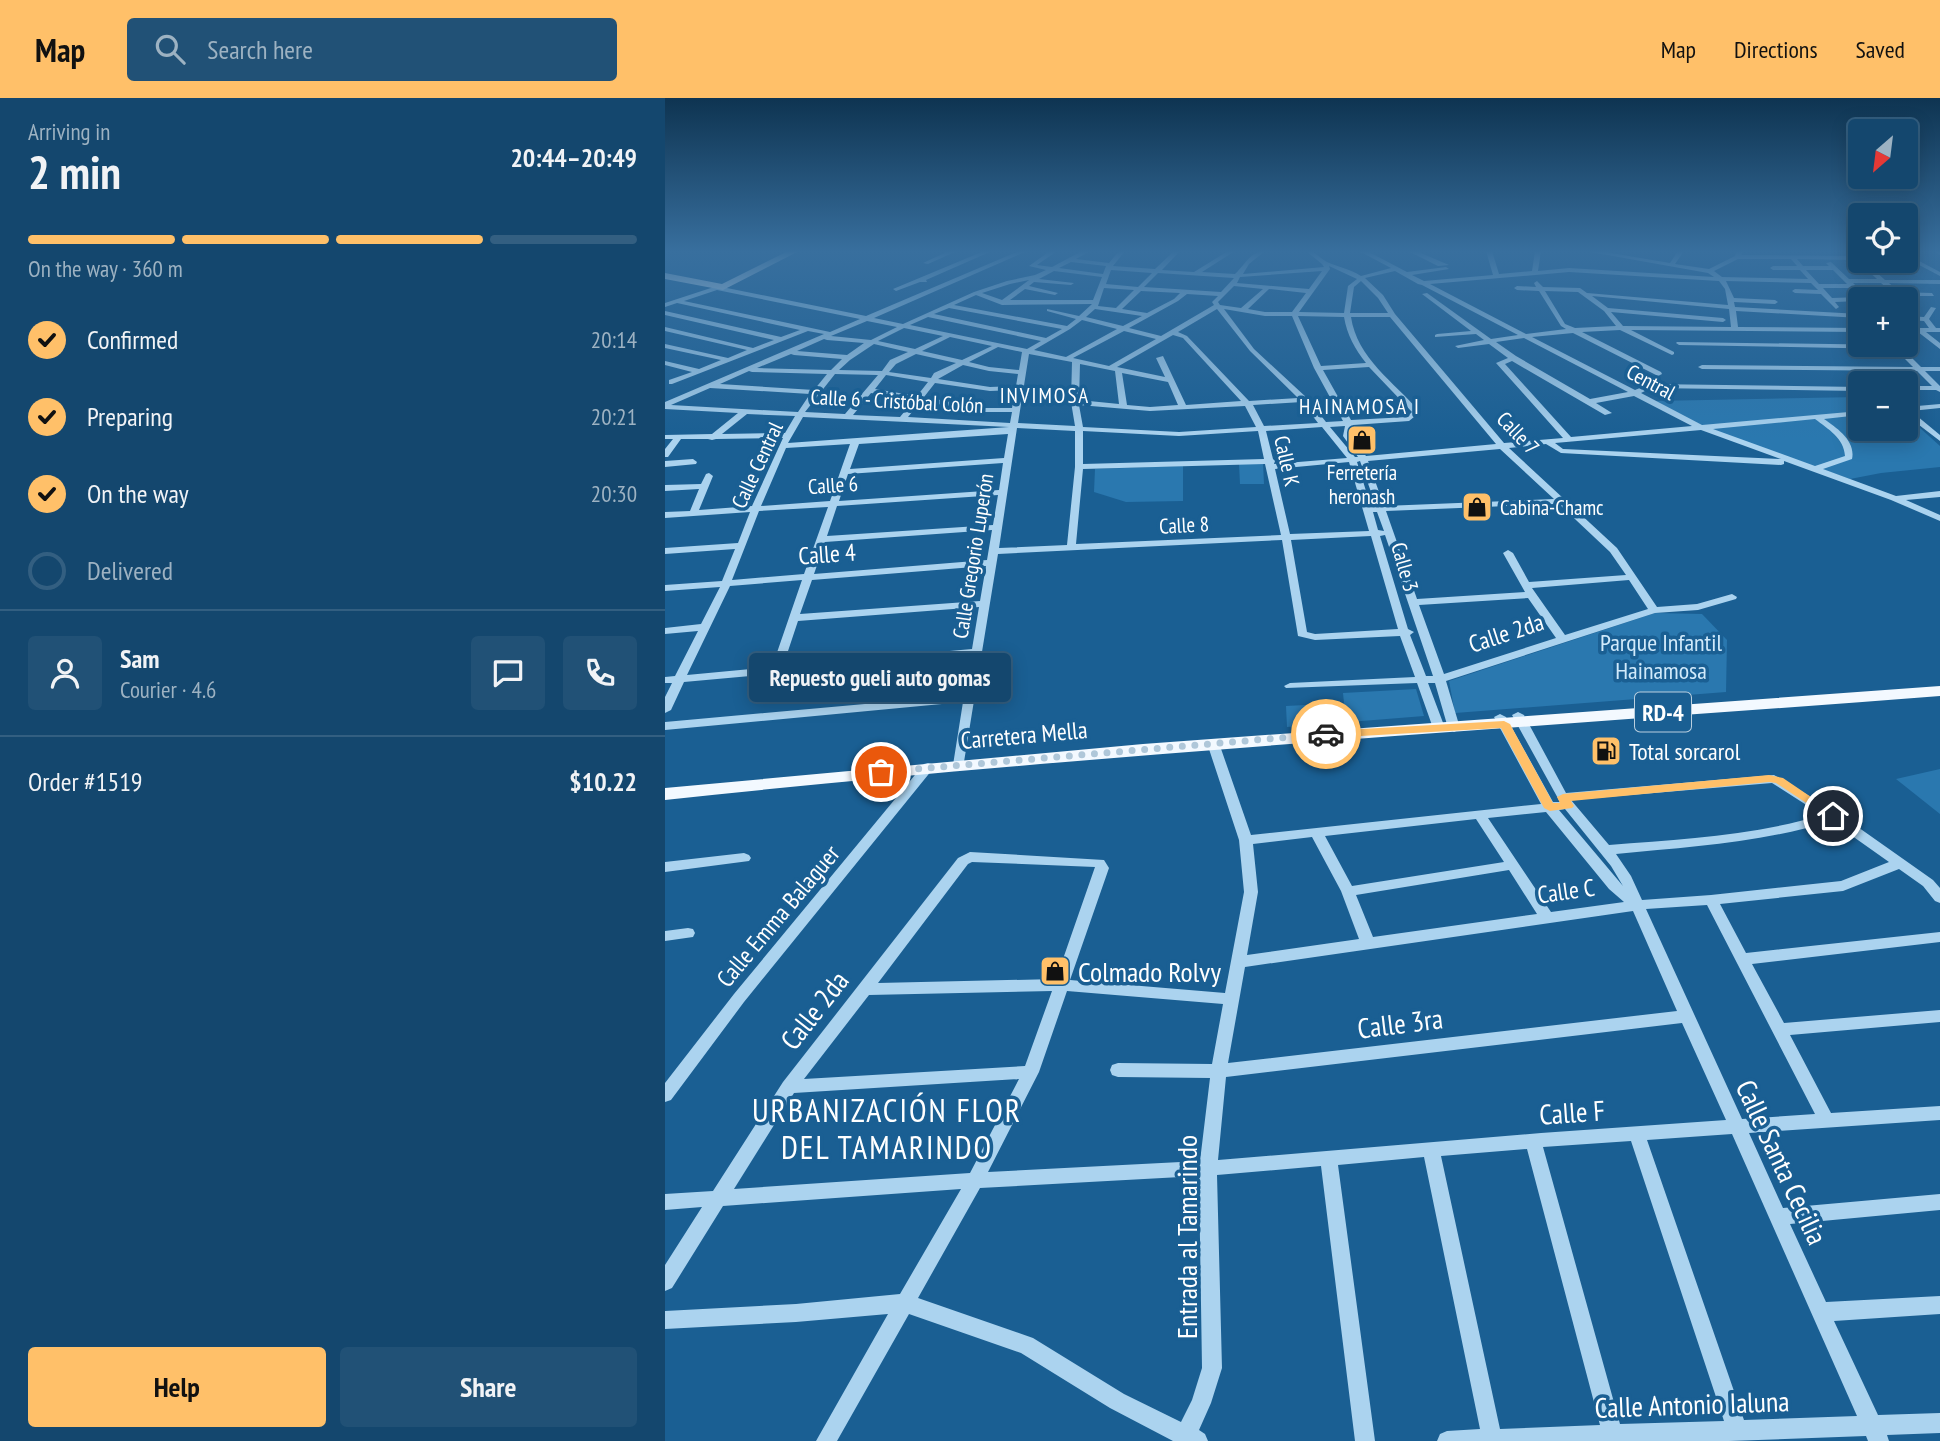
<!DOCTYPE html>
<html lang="en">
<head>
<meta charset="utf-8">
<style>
  :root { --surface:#14476e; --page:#215176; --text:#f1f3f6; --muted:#9db2c2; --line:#335f81; --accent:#ffc069 }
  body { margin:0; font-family:"PT Sans Narrow",sans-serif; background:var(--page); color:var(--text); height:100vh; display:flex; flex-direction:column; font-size:26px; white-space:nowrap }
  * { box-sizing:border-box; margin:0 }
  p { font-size:23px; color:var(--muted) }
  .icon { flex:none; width:38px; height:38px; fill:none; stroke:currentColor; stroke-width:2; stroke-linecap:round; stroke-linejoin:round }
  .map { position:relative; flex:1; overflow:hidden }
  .panel { display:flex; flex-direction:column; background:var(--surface); width:665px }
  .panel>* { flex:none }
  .needle { width:46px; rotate:208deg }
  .buttons { position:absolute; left:1183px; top:21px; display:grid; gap:14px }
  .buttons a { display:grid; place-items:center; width:70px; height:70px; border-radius:7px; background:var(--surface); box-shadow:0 4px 18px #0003,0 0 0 2px var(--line); font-size:35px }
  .pin { position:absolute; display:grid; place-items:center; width:60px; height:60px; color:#fff; margin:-30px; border:4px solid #fff; border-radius:50%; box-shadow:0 2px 7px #0007 }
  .courier { position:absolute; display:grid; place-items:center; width:70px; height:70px; margin:-35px; border:5px solid #ffc069; border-radius:50%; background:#fff; color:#222; box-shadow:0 2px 9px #0007 }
  .bubble { position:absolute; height:49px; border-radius:7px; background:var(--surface); box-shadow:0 4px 18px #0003,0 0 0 2px var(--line); font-size:23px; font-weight:800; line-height:49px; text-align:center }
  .head em { font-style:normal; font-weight:800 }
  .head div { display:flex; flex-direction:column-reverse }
  .head { display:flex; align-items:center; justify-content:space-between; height:119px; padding:0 28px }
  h1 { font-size:46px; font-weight:800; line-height:52px }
  .bar { display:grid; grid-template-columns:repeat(4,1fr); gap:10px 7px; align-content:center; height:84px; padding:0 28px }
  .bar i { height:9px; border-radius:5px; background:var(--line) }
  .bar .on { background:var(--accent) }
  .bar p { grid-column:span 4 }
  .line { display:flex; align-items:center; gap:18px; padding:0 28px; border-top:2px solid var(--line) }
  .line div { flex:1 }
  .round { display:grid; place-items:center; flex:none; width:74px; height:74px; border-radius:7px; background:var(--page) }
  ol { padding:0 28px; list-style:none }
  li { display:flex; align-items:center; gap:21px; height:77px }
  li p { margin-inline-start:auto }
  li .icon { padding:7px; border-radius:50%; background:var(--accent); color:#111; stroke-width:4 }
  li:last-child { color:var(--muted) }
  li i { width:38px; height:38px; border:4px solid var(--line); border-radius:50% }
  .action { display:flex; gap:14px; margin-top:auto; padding:14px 28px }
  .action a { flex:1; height:80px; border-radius:7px; background:var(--accent); color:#111; font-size:28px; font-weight:800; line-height:80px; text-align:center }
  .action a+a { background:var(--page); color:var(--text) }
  header { display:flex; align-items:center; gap:42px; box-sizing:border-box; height:98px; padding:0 35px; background:var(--accent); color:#111 }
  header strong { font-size:33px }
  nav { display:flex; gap:38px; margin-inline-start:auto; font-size:24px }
  .search { width:490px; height:63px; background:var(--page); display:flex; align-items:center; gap:18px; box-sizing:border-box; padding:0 24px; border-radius:7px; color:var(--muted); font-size:26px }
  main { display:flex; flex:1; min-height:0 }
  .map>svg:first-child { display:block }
  .green { fill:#2a78af }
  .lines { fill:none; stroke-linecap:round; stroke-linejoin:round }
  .minor { fill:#abd3ef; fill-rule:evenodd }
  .major { fill:#f3f9ff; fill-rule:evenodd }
  .route { fill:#ffc069 }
  .done { stroke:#afc7d9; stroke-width:7; stroke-dasharray:0 12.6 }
  .labels { text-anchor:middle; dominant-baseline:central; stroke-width:7; stroke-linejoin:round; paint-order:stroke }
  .far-street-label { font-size:21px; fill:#fff; stroke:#1a5f93 }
  .far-neighbourhood-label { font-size:21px; letter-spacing:2px; fill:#fff; stroke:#1a5f93 }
  .far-poi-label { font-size:21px; fill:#fff; stroke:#1a5f93 }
  .shield { fill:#1a5f93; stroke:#bacfdf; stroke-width:2 }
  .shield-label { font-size:23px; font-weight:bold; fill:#fff }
  .street-label { font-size:24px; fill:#fff; stroke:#1a5f93 }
  .park-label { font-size:24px; fill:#d1eafb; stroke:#1a5f93 }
  .poi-label { font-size:24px; fill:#fff; stroke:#1a5f93; text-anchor:start }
  .near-poi-label { font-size:28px; fill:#fff; stroke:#1a5f93; text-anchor:start }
  .near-street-label { font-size:28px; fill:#fff; stroke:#1a5f93 }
  .near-neighbourhood-label { font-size:32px; letter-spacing:2px; fill:#fff; stroke:#1a5f93 }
</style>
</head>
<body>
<header>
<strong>Map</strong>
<div class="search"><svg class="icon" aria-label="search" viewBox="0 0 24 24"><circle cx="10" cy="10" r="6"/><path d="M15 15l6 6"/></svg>Search here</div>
<nav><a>Map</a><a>Directions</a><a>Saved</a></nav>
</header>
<main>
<section class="panel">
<div class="head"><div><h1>2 min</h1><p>Arriving in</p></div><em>20:44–20:49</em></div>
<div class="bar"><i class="on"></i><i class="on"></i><i class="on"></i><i></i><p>On the way · 360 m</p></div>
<ol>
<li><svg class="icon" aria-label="check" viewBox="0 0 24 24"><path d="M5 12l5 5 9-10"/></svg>Confirmed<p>20:14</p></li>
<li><svg class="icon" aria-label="check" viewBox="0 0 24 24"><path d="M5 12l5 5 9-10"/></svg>Preparing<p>20:21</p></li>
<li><svg class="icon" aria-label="check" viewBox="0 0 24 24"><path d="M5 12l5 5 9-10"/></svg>On the way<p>20:30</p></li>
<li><i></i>Delivered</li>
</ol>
<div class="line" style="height:126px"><a class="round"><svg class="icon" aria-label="person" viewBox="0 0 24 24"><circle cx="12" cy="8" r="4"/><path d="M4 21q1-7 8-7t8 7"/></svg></a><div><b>Sam</b><p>Courier · 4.6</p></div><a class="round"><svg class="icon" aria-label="chat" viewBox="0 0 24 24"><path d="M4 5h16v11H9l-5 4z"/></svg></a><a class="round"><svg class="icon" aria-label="phone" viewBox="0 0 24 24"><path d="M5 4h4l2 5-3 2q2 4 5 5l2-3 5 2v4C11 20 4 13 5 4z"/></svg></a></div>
<div class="line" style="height:91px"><div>Order #1519</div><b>$10.22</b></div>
<div class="action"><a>Help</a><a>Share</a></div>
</section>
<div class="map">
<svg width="1275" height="1343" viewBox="0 0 1275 1343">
  <rect width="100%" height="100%" fill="#1a5f93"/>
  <g class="green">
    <polygon points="1193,299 1195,331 1241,331 1241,320 1244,320 1275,348 1275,369 1216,375 1185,381 1036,328 991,303"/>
    <polygon points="598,365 599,386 575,386 574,366"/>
    <polygon points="518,368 518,403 461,404 429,394 430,371"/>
    <polygon points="990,515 1037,516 1062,542 1061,594 790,615 784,583"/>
    <polygon points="751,591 759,618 622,629 621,608 679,605 678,595"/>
    <polygon points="1275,671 1275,716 1231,681"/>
  </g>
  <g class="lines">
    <g class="minor">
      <polygon points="284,153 292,153 263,166 258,165"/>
      <polygon points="319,153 327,153 261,182 262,184 255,184 231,193 228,191"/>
      <path d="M354 153H362L209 220 238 226 309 194 342 183 370 177 381 172 364 168 385 153H392L372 167 387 169 417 153H425L411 161 444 165 454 153H460L448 168 490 171 509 153H515L497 172 529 174 563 153H570L537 174 570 176C579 168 585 153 600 153L584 166 578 176 659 169 657 166 641 153C651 153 654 160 662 164 673 169 685 171 696 178L726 170 694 153H702L742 174 781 169 784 171 747 177 759 183 828 177 821 153H827L834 176 867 173 870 153H876L873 173 904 170 1049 179 1043 175 920 153H934L1005 165 1013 153H1019L1010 166 1044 171 1070 158 1072 153H1078L1076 157 1195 158V163H1198L1206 169 1238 170 1236 173H1210L1220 182H1275V186L1224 185 1234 194 1267 195 1269 198H1238L1241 201V202L1195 201V203L1170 204 1174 209 1171 211 1156 196 1130 195 1127 193 1130 191 1153 192 1146 185 1061 183 1069 200 1110 202 1113 204 1110 206 1069 204 1070 209 1195 216V220L1071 213 1073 229 1195 230V234L966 232 1009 254V256L1007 257 955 232 917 234 996 274 997 276 993 278 908 235 867 239 970 292 985 286 1195 289V293L986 290 976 295 1037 327 1195 313V317L1159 321C1172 330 1191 343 1187 361L1158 371 1231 398 1275 393V399L1241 402 1275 417V423L1226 402 1119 363V366L1116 367 896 355 881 346 844 350 952 450 992 509 1032 506 1067 496 1072 499 1071 501 1033 512 990 515 781 583 795 630 793 632 789 634 783 630 770 585H763L780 630 774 634 768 630 752 585 621 590 619 588 625 585 750 579 735 538 650 542 633 538 617 442 333 456 298 670H290L288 667 298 604 0 632V624L300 597 306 558 19 584 6 612 0 615V599L7 585H0V579L10 578 33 533 0 536V530L36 526 55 489 0 493V487L57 483 70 451 0 456V450L73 445 85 414 0 420V414L25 413 34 391 0 393V387L36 386 41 376 44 375 48 378 34 412 87 408 118 340 51 341 47 342 43 341H16L3 359H0V351L8 341H0V337L47 336 73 315 0 311V304L159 236 143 233 7 286H4V282L27 274 0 267V263L34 271 56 262 0 250V246L63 260 82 252 0 233V229L88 250 109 242 0 217V213L116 239 135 232 12 205 0 209V205L52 188 201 218ZM1073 161H1126L1132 168H1108L1105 170 1108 172H1135L1143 181 1057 179 1049 173ZM1132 161 1193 162V164L1212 181H1184L1166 164 1161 165 1164 168H1138ZM406 164 441 168 438 176 394 170ZM664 168 692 181 683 188 679 215 634 214 665 171ZM446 172 487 175 473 189 441 186ZM1141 172H1168L1182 186H1154ZM389 173 437 179 428 202H345L360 191 390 197 393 195 364 188 369 184 406 187 409 185 374 181ZM657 173 644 191 572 185 575 179ZM730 173 753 186 757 187 853 237 826 241 762 195 757 196 806 233 772 236 770 237V239L811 236 819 242 790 248 793 250 824 246 843 260 831 265 898 340 839 345 730 216 718 197 700 180ZM904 174 1054 183 1060 191 1063 207 922 195 915 190 878 189 872 183 869 185 871 189 852 188 849 190 852 192 874 193 896 228 901 231 861 236 765 186ZM493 175 569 180 556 194 479 189ZM364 182 337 202 317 195 345 186ZM696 183 713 200 723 215H685L689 189ZM1188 185H1216L1232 199H1203ZM569 188 598 191 576 210 555 207 553 204ZM439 190 469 192 451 210 433 208ZM1158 190H1186L1196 199 1167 200ZM604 191 641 195 627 214H600L583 211ZM52 192 195 221 165 234 19 203ZM476 193 515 195 509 201 482 215 457 211ZM880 193 913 194 939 213 951 228 910 230 900 226ZM522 196 553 198 547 204 549 207 496 238 464 230 513 203ZM311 197 337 207 427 206 414 218 382 211V213L411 221 402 228 289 207ZM927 198 1064 211 1066 229 958 228 946 214 1058 224 1061 222 1058 220 943 210ZM284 210 397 231 381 240 269 216ZM430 211 477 218 458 228 421 219ZM552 211 585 253 633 300 584 303 522 238 513 234ZM559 211 600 218H627L649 270 678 323 661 324 642 300 589 251ZM633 218 679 219C682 237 690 251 701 265L656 268ZM263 219 376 243 362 251 245 227ZM686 219H725L831 346 701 358 686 338 688 327 744 323 755 314C729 284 692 260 686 219ZM417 222 452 231 401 259 369 252 405 231ZM202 223 232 229 206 242 166 238ZM239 230 278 238 250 251 213 243ZM459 233 491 241 444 268 408 260ZM508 237 518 240 576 303 521 307 498 258 491 260 500 279 452 269ZM285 239 327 248 297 262 257 253ZM859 240 963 294 925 301 851 258 831 244ZM159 241 162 242 199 245 182 257 132 253ZM209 246 243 254 225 262 217 273 174 272 185 262ZM333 249 357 254 354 272 324 269 304 264ZM126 256 129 257 177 261 166 272 92 270ZM251 256 291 265 269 275 266 280 224 274 231 266ZM364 256 407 264 406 304 410 328 353 325ZM847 263 940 317 947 315 931 305 969 298 1027 328 906 339 840 266ZM415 266 450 273 454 306 414 302ZM298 267 324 273 353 276 351 288 325 289 273 281ZM704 269 747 314 742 319 686 322 658 272ZM84 273 87 274 162 276 149 292 55 286ZM457 275 503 284 513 307 485 309 462 307ZM170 276 213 277 180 316 140 314ZM221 277 263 284 252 298 210 291ZM270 285 325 293 350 292 347 310H319L259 299ZM45 290 145 296 133 314 6 307ZM206 295 249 302 235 319 188 317ZM256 303 319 314H347L345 325 243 319ZM637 304 653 325 599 328 588 307ZM414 307 485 313 580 308 591 329 514 334 418 329ZM82 316 130 318 120 335 57 336ZM138 319 344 329 123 345ZM1150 321C1163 331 1179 340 1180 358L1150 368 1048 331ZM680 328 678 338 693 359H690L665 329ZM657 329 682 360 609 366 610 363 608 361 601 333ZM352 330 410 333V369L402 447 334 450ZM1036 332 1116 361 898 351 890 345ZM418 333 514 338 593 333 599 361 418 366ZM343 336 339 360 185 371 194 346ZM185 346 165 403 96 408 121 350ZM835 351 889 401 719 408 703 363ZM695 363 711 408 706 409 692 364ZM684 364 704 433 625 436 610 371ZM338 365 334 392 174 403 183 376ZM600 366 616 437 411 446 418 371ZM333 397 328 427 162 438 172 408ZM894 406 945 454 961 477 864 484 848 455 843 452 838 455 860 494 752 501 721 413ZM163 409 139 476 67 482 94 413ZM708 414H712L719 433 713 432ZM327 432 322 462 149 476 160 444ZM720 437 768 578H761L745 537 749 534 743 531 715 438ZM706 438 733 531 650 536 642 534 626 442ZM321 468 315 503 135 516 147 482ZM137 482 107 569 22 577 65 488ZM964 482 983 511 900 537 867 490ZM863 500 891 540 779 576 754 507ZM314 509 307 551 118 568 133 523Z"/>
      <polygon points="743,153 751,153 784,167 773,168"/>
      <polygon points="1269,153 1275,153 1275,157"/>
      <polygon points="1241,156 1275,174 1275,178 1241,160"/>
      <polygon points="1266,209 1271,210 1264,221 1271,230 1275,230 1275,234 1261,234 1275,245 1275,251 1253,234 1241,234 1241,230 1264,230 1259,223 1241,222 1241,218 1259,219"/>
      <polygon points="1012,244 1234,247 1256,269 1275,269 1275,273 1260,273 1275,288 1275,294 1271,292 1241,292 1241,288 1267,288 1252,273 1037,271 1033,269 1037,267 1248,269 1230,251 1014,247 1011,245"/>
      <polygon points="1275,306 1275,310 1246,313 1275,337 1275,343 1241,317 1241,309"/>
      <polygon points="28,361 32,364 31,366 0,369 0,363"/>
      <path d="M853 614 859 617 901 695 1109 677 1173 715 1268 782 1275 790V805L1270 803 1258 788 1234 771 1178 793 1055 806 1081 855 1275 834V844L1087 866 1119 925 1275 912V924L1125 937 1166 1015 1275 1008V1022L1084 1035 1118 1110 1275 1096V1112L1125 1126 1161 1204 1275 1198V1216L1169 1223 1213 1317 1275 1315V1335L1222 1337 1224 1343H1203L1201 1338 1064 1343H772L775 1336 782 1333 815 1331 759 1059 673 1067 710 1343H690L656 1068 552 1077 557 1270 546 1305 534 1332 540 1336 543 1343H508L445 1310 356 1255 244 1216 172 1343H151L223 1216 131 1224 0 1231V1213L131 1206 235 1196 296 1091 58 1108 7 1190 0 1193V1167L37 1109 0 1112V1096L48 1093 118 984 293 760 305 754 439 762 444 770 405 882 560 895 579 794 574 742 542 645 544 642H552L554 645 586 737 876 706 829 619 835 616 841 619 888 704H895L847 617ZM1107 685 1157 717C1088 738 1016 741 944 747L906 702ZM900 711 946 768 958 788 894 712ZM881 714 944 791 959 804 886 814 823 720ZM811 721 839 764 687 788 660 738ZM1166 723 1224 764 1176 783 1046 797 977 802 966 778 951 756C1024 749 1096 745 1166 723ZM647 739 676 793 694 841 582 857 593 794 588 746ZM307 764 430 769 391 881 213 885 303 766ZM844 772 872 816 708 839 691 797ZM1042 807 1150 1016 1077 1021 981 811ZM968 813 1012 913 563 965 580 869ZM387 893 360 968 139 981 204 897ZM402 893 558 906 547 966 453 965 447 967 445 972 447 977 453 979 545 980 535 1063 323 1074 374 974ZM1017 925 1061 1022 876 1035 553 1062 561 979ZM354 981 305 1075 69 1091 129 995ZM1067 1036 1192 1318 1079 1322 982 1042ZM966 1043 1059 1323 955 1326 878 1049ZM862 1051 935 1327 835 1331 776 1058ZM534 1078 537 1270 527 1302 516 1324 459 1296 368 1240 253 1200 315 1090Z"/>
      <polygon points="263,665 267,666 269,669 267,672 79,904 6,1002 0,1004 0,985 69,896 259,666"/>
      <polygon points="79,755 84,757 86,760 84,763 0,774 0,764"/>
      <polygon points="23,830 28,831 30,835 28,839 0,843 0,833"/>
    </g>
    <g class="major">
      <polygon points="123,153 134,153 58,192 0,181 0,175 57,186"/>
      <path d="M1275 588V598C850 631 424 656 0 702V690L478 646Z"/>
    </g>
  </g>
  <linearGradient id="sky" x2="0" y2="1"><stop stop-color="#0e3451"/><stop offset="0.45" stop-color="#386f9e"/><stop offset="1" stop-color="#386f9e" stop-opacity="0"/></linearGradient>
  <rect width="1275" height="341" fill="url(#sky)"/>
  <polygon class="route" points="839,623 845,626 888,705 895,705 892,699 898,696 1104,677 1118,680 1174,718 1168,722 1164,720 1111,685 1104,684 906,703 909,708 907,710 885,713 879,710 836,630 661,640 656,636 661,633"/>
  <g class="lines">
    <polyline class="done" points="216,674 661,636"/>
  </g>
  <defs>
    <g id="shop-square" transform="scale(1.575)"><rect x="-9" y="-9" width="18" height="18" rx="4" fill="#ffc069" stroke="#1a5f93"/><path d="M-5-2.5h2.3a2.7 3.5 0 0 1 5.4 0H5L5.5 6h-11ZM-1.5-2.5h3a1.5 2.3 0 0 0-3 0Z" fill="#111"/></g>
    <g id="fuel-square" transform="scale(1.575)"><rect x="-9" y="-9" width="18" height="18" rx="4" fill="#ffc069" stroke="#1a5f93"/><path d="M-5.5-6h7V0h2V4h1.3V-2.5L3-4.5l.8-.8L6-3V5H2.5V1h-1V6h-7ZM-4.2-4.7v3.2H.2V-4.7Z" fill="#111"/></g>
  </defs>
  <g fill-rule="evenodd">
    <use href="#shop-square" x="697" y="342"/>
    <use href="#shop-square" x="812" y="409"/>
    <use href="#fuel-square" x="941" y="653"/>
    <use href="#shop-square" x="390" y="873"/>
  </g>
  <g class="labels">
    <g class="far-street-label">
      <text transform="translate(986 284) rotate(28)">Central</text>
      <text transform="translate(232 303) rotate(3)">Calle 6 - Cristóbal Colón</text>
      <text transform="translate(853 335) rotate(46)">Calle 7</text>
      <text transform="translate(622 363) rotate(77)">Calle K</text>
      <text transform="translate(92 367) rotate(-65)">Calle Central</text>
      <text transform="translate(168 387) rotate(-4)">Calle 6</text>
      <text transform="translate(519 427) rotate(-3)">Calle 8</text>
      <text transform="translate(308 458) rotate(-81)">Calle Gregorio Luperón</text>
      <text transform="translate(740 469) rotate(74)">Calle 3</text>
    </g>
    <g class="far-neighbourhood-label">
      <text x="380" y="297">INVIMOSA</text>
      <text x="695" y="308">HAINAMOSA I</text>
    </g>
    <g class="far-poi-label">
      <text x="697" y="374">Ferretería<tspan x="697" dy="24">heronash</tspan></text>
      <text x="835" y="409" text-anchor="start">Cabina-Chamc</text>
    </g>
    <rect class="shield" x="970" y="594.5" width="56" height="39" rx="5"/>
    <g class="shield-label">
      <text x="998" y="614">RD-4</text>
    </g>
    <g class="street-label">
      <text transform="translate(162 456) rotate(-4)">Calle 4</text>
      <text transform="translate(841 535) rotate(-18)">Calle 2da</text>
      <text transform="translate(359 637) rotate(-5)">Carretera Mella</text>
      <text transform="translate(901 793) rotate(-8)">Calle C</text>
      <text transform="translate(113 818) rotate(-50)">Calle Emma Balaguer</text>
    </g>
    <g class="park-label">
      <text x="996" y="544">Parque Infantil<tspan x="996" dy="28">Hainamosa</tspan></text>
    </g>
    <g class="poi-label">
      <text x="964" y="653">Total sorcarol</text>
    </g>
    <g class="near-poi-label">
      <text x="413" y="873">Colmado Rolvy</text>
    </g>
    <g class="near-street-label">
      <text transform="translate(149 912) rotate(-52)">Calle 2da</text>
      <text transform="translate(735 925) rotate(-7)">Calle 3ra</text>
      <text transform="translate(907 1014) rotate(-4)">Calle F</text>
      <text transform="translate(1117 1064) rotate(65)">Calle Santa Cecilia</text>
      <text transform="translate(521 1139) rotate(-90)">Entrada al Tamarindo</text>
      <text transform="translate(1027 1306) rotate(-2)">Calle Antonio Ialuna</text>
    </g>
    <g class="near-neighbourhood-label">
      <text x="222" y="1012">URBANIZACIÓN FLOR<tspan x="222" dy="37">DEL TAMARINDO</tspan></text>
    </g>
  </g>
</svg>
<div class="buttons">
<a><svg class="needle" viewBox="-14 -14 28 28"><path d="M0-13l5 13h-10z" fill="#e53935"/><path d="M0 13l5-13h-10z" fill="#9db2c2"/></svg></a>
<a><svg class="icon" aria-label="locate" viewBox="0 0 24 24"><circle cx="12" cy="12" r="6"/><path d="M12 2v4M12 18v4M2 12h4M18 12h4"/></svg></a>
<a>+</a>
<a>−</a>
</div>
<div class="pin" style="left:216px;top:674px;background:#ea580c"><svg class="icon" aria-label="bag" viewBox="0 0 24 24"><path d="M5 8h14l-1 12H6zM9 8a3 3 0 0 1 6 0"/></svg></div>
<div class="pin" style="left:1168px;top:718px;background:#1f2937"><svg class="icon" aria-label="home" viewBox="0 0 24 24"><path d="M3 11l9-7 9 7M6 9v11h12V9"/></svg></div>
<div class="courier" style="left:661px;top:636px"><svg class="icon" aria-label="car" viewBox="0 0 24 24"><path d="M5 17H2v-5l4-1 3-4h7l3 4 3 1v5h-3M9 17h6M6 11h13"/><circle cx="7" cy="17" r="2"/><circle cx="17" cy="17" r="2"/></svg></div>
<div class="bubble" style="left:84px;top:555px;width:262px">Repuesto gueli auto gomas</div>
</div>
</main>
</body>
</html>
